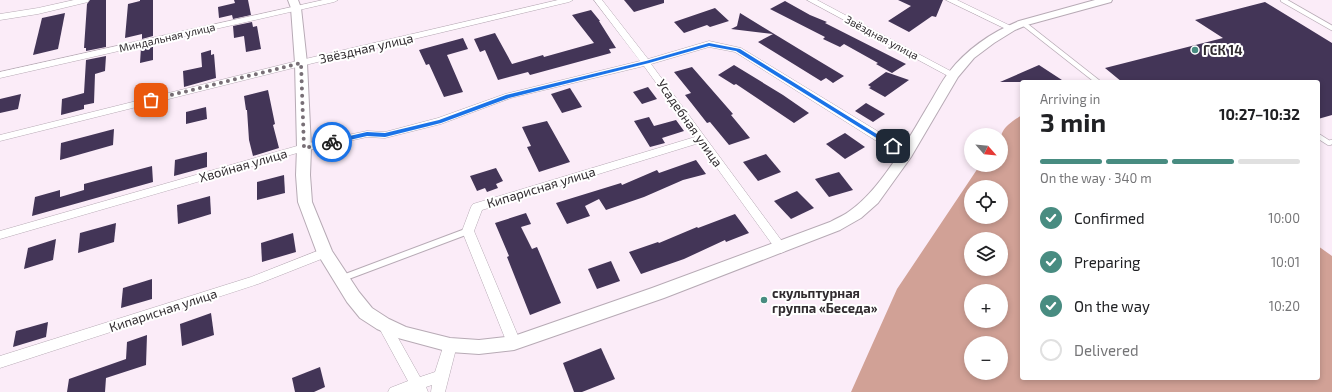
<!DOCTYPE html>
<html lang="en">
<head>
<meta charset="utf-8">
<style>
  :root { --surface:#fff; --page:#f6f6f6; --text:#202124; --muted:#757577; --line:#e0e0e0; --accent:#488c81 }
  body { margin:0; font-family:"Exo 2",sans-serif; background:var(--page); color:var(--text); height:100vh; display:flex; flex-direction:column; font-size:15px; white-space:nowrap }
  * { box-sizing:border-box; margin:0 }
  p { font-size:13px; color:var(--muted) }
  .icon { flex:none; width:22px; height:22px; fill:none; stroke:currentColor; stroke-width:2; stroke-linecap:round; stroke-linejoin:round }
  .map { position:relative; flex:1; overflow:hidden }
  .side { position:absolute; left:1020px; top:80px; width:300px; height:300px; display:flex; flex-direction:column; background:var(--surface); border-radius:4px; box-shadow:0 2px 6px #0003 }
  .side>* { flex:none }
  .needle { width:26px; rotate:117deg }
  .buttons { position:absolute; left:964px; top:128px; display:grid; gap:8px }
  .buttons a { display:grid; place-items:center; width:44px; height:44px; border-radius:50%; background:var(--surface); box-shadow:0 2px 6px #0003; font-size:20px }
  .pin { position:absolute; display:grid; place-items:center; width:34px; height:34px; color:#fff; margin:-17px; border-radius:8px; box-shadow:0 2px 6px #0006 }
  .courier { position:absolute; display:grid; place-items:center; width:40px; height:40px; margin:-20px; border:3px solid #1a73e8; border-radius:50%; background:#fff; color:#222; box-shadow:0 1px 5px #0007 }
  .head em { font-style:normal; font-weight:700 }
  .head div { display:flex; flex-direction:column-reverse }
  .head { display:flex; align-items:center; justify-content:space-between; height:68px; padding:0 20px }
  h1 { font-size:26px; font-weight:700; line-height:30px }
  .bar { display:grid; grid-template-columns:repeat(4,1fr); gap:6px 4px; align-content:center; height:48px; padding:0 20px }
  .bar i { height:5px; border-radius:3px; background:var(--line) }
  .bar .on { background:var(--accent) }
  .bar p { grid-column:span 4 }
  ol { padding:0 20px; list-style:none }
  li { display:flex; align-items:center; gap:12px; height:44px }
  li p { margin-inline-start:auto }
  li .icon { padding:4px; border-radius:50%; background:var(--accent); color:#fff; stroke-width:4 }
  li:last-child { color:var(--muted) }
  li i { width:22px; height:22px; border:2px solid var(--line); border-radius:50% }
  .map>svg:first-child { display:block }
  .forest { fill:#d1a196; fill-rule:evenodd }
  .building { fill:#433557 }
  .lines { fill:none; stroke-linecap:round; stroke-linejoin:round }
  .service-far1-casing { stroke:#b7aab5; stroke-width:6 }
  .service-casing { stroke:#b7aab5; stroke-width:8 }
  .minor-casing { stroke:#b7aab5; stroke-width:1 }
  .tertiary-casing { stroke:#b7aab5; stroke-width:2 }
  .service-far1 { stroke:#fff; stroke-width:4.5 }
  .service { stroke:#fff; stroke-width:6 }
  .minor { fill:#fff; fill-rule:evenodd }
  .tertiary { fill:#fff; fill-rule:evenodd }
  .route { fill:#1a73e8 }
  .done { stroke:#786f76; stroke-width:4; stroke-dasharray:0 7.2 }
  .poi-dot { fill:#488c81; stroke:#fff; stroke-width:1.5 }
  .labels { text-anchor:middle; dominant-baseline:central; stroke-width:4; stroke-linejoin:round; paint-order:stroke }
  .far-street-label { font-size:11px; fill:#312c30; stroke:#fff }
  .street-label { font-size:13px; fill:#312c30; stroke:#fff }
  .poi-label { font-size:13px; font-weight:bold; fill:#312c30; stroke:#fff; text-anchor:start }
</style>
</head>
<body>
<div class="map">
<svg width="1332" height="392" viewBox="0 0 1332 392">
  <rect width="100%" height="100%" fill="#fbecf8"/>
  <path class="forest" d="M1022 115V378H1318V246L1332 256V392H851L897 289 980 165H1001C1001 135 995 132 1022 115ZM971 187H1001V217H971ZM971 239H1001V269H971ZM971 291H1001V321H971ZM971 343H1001V373H971Z"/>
  <g class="building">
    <polygon points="90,0 106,0 106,47 86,51 86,48 84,48 87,4"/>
    <polygon points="140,0 153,0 153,36 142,39 142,34 125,38 128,4 140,1"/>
    <polygon points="234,0 248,0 251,15 233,19 232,15 219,18 218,7 235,3"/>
    <polygon points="624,0 664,0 664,3 634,12"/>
    <polygon points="898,0 943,0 936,17 932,16 909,32 888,21 911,6"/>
    <polygon points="785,1 810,15 827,22 825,23 906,64 892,73 876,64 878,63 844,44 840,47 823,39 825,37 770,9"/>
    <polygon points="1265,2 1332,43 1332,115 1318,119 1318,82 1122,82 1105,68 1223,38 1195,20"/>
    <polygon points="715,8 729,21 710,27 707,25 684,33 674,22"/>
    <polygon points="591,10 600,21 599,21 616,48 609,49 611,53 530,75 528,72 498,80 485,50 480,52 474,39 495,33 512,64 543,55 544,57 594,43 572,15"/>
    <polygon points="65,13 58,49 33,55 42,18"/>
    <polygon points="740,13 799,49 844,76 833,83 826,78 821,81 758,42 773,34 731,29 737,26"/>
    <polygon points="252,22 253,27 257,26 261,49 246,52 244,36 234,38 233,26"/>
    <polygon points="463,38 468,49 447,55 463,92 444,97 429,64 426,65 419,50"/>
    <polygon points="153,45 153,60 140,63 141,47"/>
    <polygon points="211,50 211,55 214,54 216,78 184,87 183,71 202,67 201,53"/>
    <polygon points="106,56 105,71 95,74 94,103 84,105 84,109 61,115 62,99 84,93 86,60"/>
    <polygon points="734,65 783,95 809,113 794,123 736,84 734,85 718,75"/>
    <polygon points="1039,65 1065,82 1000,82"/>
    <polygon points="692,67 733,114 731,115 750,138 729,145 710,122 707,123 685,95 691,93 674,72"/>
    <polygon points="886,72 909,80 885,97 869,88 871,87 868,85"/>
    <polygon points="648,87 657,99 642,104 633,92"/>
    <polygon points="570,88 582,107 562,113 551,94"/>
    <polygon points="268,90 275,124 273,125 279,148 253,156 249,140 247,110 246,110 244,96"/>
    <polygon points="21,94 18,109 0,113 0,99"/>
    <polygon points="866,103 885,114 873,122 855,111"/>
    <polygon points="206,107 207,119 186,124 186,112"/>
    <polygon points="649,117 654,126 676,120 684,131 662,138 665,143 650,147 634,121"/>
    <polygon points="547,121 570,162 539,172 527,147 531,146 522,127"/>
    <polygon points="114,129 113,145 60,160 61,143"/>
    <polygon points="845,133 865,147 845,159 826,144"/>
    <polygon points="207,152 207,167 174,176 175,160"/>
    <polygon points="766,154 781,172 758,181 743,162"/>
    <polygon points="696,160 706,174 683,180 644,197 606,210 599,199 585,206 590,216 567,224 556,203 621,183 622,185 657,170 659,173"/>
    <polygon points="152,166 153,182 32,216 35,197 60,190 60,197 84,190 84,184"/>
    <polygon points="496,168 503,181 496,184 498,188 487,192 485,188 477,191 470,176"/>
    <polygon points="839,172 853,190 829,197 815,179"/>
    <polygon points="284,175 285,193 257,200 257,182"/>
    <polygon points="797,191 814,208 791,219 774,201"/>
    <polygon points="210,196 211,214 178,224 177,205"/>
    <polygon points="526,213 531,224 521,227 532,249 537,247 561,303 530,315 507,257 509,256 495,223"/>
    <polygon points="735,214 749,233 726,242 725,240 684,259 641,274 629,252 658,242 659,243 697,227 698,228"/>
    <polygon points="116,223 114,242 78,253 80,233"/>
    <polygon points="293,233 296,252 262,262 261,243"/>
    <polygon points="56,239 53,260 24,269 28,248"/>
    <polygon points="611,261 620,281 597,289 588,269"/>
    <polygon points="152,279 152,299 121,308 123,288"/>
    <polygon points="211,313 214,335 182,346 180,324"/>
    <polygon points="48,322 46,337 13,347 16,331"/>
    <polygon points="147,335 146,365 106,378 105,392 67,392 69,379 126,359 127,342"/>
    <polygon points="601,348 615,379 582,392 574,392 563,363"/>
    <polygon points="320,367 325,387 314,392 295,392 292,378"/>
  </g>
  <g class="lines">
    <g class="service-far1-casing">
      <g id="service-far1">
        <polyline points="1283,0 1332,28"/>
        <polyline points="1023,23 1098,82"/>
        <polyline points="1318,136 1329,143 1332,142"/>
      </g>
    </g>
    <g class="service-casing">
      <polyline id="service" points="343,278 468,231"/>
    </g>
    <g class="minor-casing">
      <g id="minor">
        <polygon points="74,0 89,0 88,2 38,14 0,20 0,14 38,8"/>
        <polygon points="323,0 338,0 334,2 0,78 0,72"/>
        <polygon points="558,0 573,0 569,2 301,66 0,141 0,135 301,60"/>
        <polygon points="594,0 602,0 648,59 709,41 741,48 910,151 911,154 910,157 902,157 735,52 709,47 651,64 787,248 785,251 781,253 777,251 699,143 482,210 474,231 521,343 519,347 514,349 509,347 507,343 462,231 471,207 473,204 695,137 644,66 511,98 441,124 385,138 367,137 304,151 0,239 0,231 304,144 367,131 385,132 438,118 505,94 640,61"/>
        <polygon points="807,0 817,0 958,75 953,78 950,77"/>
        <polygon points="946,0 957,0 1015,28 1014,30 1008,30"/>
        <polygon points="325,248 329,250 331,253 329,256 258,284 0,368 0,356 251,277"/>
        <polygon points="383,319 388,320 420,377 435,372 445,341 450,339 455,341 457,345 445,392 431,392 432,385 426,387 428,392 388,392 390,388 408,381 377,324 378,320"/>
      </g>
    </g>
    <g class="tertiary-casing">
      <path id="tertiary" d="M288 0H298L301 8 307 63 311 148 310 175 312 202 332 251 359 292 372 308 389 319 406 327 450 338 479 340 514 336 652 288 830 222C837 218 845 215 851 210 881 189 909 138 928 106 935 95 941 82 949 72 967 49 992 32 1019 21L1095 0H1112L1111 2 1027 25 1015 30 994 43 974 58 958 77 911 157 878 203 861 218 840 230 664 298 514 350 479 354 450 352 398 338 377 329 360 318 347 302 317 253 298 202 296 175 297 148 295 63 291 8Z"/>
    </g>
    <use href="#service-far1" class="service-far1"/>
    <use href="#service" class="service"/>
    <use href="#minor" class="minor"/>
    <use href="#tertiary" class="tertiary"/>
  </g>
  <polygon class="route" points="709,43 740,49 896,146 891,147 736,51 709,46 649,63 509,98 441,123 385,137 367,136 332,144 329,142 332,140 367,132 385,133 439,120 506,95 646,61"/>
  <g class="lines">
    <polyline class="done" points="151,100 301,63 304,148 332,142"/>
  </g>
  <g class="poi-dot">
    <circle cx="1195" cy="50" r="4"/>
    <circle cx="764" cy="300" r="4"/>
  </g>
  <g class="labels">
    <g class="far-street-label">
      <text transform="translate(167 37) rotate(-13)">Миндальная улица</text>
      <text transform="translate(882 37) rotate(28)">Звёздная улица</text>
    </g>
    <g class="street-label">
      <text transform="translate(366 48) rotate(-13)">Звёздная улица</text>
      <text transform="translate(690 123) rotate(55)">Усадебная улица</text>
      <text transform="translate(243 165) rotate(-16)">Хвойная улица</text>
      <text transform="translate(541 187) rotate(-17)">Кипарисная улица</text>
      <text transform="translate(163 310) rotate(-18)">Кипарисная улица</text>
    </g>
    <g class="poi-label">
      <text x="1203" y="50">ГСК 14</text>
      <text x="772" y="293">скульптурная<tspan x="772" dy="15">группа «Беседа»</tspan></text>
    </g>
  </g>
</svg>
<div class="buttons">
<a><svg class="needle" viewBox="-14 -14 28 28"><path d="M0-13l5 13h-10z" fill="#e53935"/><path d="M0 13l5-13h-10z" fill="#757577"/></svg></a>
<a><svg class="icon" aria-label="locate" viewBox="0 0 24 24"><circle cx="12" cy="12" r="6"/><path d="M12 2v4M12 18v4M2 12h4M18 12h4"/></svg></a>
<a><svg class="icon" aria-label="layers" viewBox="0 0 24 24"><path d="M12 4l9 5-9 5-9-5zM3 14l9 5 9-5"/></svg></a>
<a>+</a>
<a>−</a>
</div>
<div class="pin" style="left:151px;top:100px;background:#ea580c"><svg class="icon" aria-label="bag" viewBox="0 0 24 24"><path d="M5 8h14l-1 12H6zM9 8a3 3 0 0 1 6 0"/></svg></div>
<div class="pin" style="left:893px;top:146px;background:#1f2937"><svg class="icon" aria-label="home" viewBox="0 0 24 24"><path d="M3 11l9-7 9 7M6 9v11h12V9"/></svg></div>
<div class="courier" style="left:332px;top:142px"><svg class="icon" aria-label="bike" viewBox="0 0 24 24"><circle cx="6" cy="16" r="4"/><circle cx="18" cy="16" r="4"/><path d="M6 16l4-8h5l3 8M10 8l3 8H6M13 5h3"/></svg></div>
<section class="side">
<div class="head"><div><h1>3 min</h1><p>Arriving in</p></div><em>10:27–10:32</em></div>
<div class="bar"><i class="on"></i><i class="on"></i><i class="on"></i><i></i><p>On the way · 340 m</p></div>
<ol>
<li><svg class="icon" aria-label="check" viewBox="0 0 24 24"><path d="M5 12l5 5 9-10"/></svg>Confirmed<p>10:00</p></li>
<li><svg class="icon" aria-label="check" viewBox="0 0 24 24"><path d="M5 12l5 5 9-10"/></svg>Preparing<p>10:01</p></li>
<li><svg class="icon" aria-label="check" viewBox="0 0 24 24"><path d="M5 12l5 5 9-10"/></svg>On the way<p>10:20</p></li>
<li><i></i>Delivered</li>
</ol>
</section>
</div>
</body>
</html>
